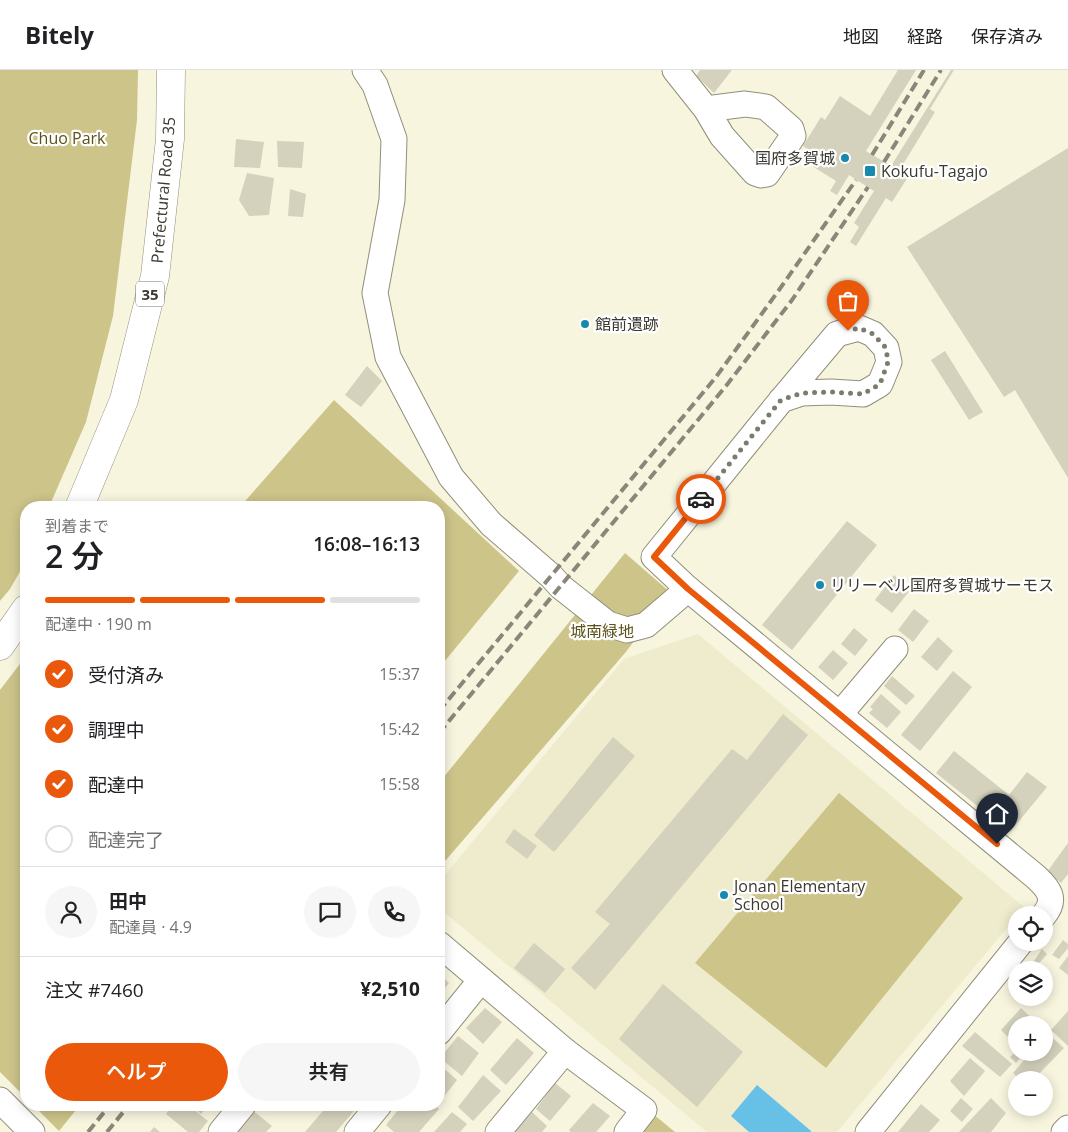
<!DOCTYPE html>
<html lang="ja">
<head>
<meta charset="utf-8">
<style>
  :root { --surface:#fff; --page:#f6f6f6; --text:#202124; --muted:#757577; --line:#e0e0e0; --accent:#ea580c }
  body { margin:0; font-family:"Open Sans","Noto Sans JP",sans-serif; background:var(--page); color:var(--text); height:100vh; display:flex; flex-direction:column; font-size:19px; white-space:nowrap }
  * { box-sizing:border-box; margin:0 }
  p { font-size:16px; color:var(--muted) }
  .icon { flex:none; width:28px; height:28px; fill:none; stroke:currentColor; stroke-width:2; stroke-linecap:round; stroke-linejoin:round }
  .map { position:relative; flex:1; overflow:hidden }
  .side { position:absolute; left:20px; top:431px; width:425px; height:610px; display:flex; flex-direction:column; background:var(--surface); border-radius:20px; box-shadow:0 2px 12px #0003 }
  .side>* { flex:none }
  .tools { position:absolute; left:1008px; top:836px; display:grid; gap:10px }
  .tools a { display:grid; place-items:center; width:45px; height:45px; border-radius:50%; background:var(--surface); box-shadow:0 2px 12px #0003; font-size:25px }
  .pin { position:absolute; display:grid; place-items:center; width:42px; height:42px; color:#fff; margin:-51px -21px; border-radius:50% 50% 50% 0; rotate:-45deg; box-shadow:0 0 5px #0007 }
  .pin .icon { rotate:45deg }
  .courier { position:absolute; display:grid; place-items:center; width:50px; height:50px; margin:-25px; border:4px solid #ea580c; border-radius:50%; background:#fff; color:#222; box-shadow:0 1px 6px #0007 }
  .summary em { font-style:normal; font-weight:600 }
  .summary div { display:flex; flex-direction:column-reverse }
  .summary { display:flex; align-items:center; justify-content:space-between; height:85px; padding:0 25px }
  h1 { font-size:32px; font-weight:600; line-height:38px }
  .bar { display:grid; grid-template-columns:repeat(4,1fr); gap:8px 5px; align-content:center; height:60px; padding:0 25px }
  .bar i { height:6px; border-radius:4px; background:var(--line) }
  .bar .active { background:var(--accent) }
  .bar p { grid-column:span 4 }
  .line { display:flex; align-items:center; gap:12px; padding:0 25px; border-top:1px solid var(--line) }
  .line div { flex:1 }
  .round { display:grid; place-items:center; flex:none; width:52px; height:52px; border-radius:26px; background:var(--page) }
  ol { padding:0 25px; list-style:none }
  li { display:flex; align-items:center; gap:15px; height:55px }
  li p { margin-inline-start:auto }
  li .icon { padding:5px; border-radius:50%; background:var(--accent); color:#fff; stroke-width:4 }
  li:last-child { color:var(--muted) }
  li i { width:28px; height:28px; border:2px solid var(--line); border-radius:50% }
  .primary-button { display:flex; gap:10px; margin-top:auto; padding:10px 25px }
  .primary-button a { flex:1; height:58px; border-radius:30px; background:var(--accent); color:#fff; font-size:20px; font-weight:600; line-height:58px; text-align:center }
  .primary-button a+a { background:var(--page); color:var(--text) }
  header { display:flex; align-items:center; gap:30px; box-sizing:border-box; height:70px; padding:0 25px; background:var(--surface); border-bottom:1px solid var(--line) }
  header strong { font-size:24px }
  nav { display:flex; gap:28px; margin-inline-start:auto; font-size:18px }
  .map>svg:first-child { display:block }
  .built { fill:#efebcd }
  .green { fill:#cdc48a }
  .water { fill:#67c0e5 }
  .building { fill:#d4d1bc }
  .lines { fill:none; stroke-linecap:round; stroke-linejoin:round }
  .minor-casing { stroke:#918e7a; stroke-width:27 }
  .major-casing { stroke:#918e7a; stroke-width:29 }
  .minor { stroke:#fff; stroke-width:25 }
  .major { stroke:#fff; stroke-width:28 }
  .rail { stroke:#898779; stroke-width:4; stroke-dasharray:10 5; stroke-linecap:butt }
  .done { stroke:#7d7b6e; stroke-width:5; stroke-dasharray:0 9 }
  .route { stroke:#ea580c; stroke-width:6 }
  .poi-dot { fill:#1788ae; stroke:#fff; stroke-width:2 }
  .labels { text-anchor:middle; dominant-baseline:central; stroke-width:4.5; stroke-linejoin:round; paint-order:stroke }
  .shield { fill:#fff; stroke:#76746f; stroke-width:1 }
  .shield-label { font-size:15px; font-weight:bold; fill:#3b3931 }
  .park-label { font-size:16px; fill:#5c5217; stroke:#fff }
  .poi-label { font-size:16px; fill:#3b3931; stroke:#fff; text-anchor:start }
  .street-label { font-size:16px; fill:#3b3931; stroke:#fff }
</style>
</head>
<body>
<header>
<strong>Bitely</strong>
<nav><a>地図</a><a>経路</a><a>保存済み</a></nav>
</header>
<div class="map">
<svg width="1068" height="1062" viewBox="0 0 1068 1062">
  <rect width="100%" height="100%" fill="#f8f5df"/>
  <polygon class="built" points="698,564 1024,837 1018,845 1016,845 1016,847 837,1062 707,1062 439,838 439,812 624,589"/>
  <g class="green">
    <polygon points="0,0 138,0 137,50 113,246 86,352 49,437 26,438 26,491 10,519 0,531"/>
    <polygon points="334,330 519,501 439,598 439,438 240,437"/>
    <polygon points="625,483 671,523 625,583 439,798 439,713"/>
    <polygon points="26,586 26,1028 0,1002 0,620"/>
    <polygon points="839,723 963,828 826,998 695,893"/>
    <polygon points="33,1035 80,1035 59,1061"/>
    <polygon points="653,1044 675,1062 638,1062"/>
  </g>
  <polygon class="water" points="757,1015 811,1061 811,1062 749,1062 731,1046"/>
  <g class="building">
    <polygon points="700,0 732,0 714,23 696,6"/>
    <polygon points="898,0 916,0 866,81 891,96 951,0 954,0 930,39 935,42 899,101 908,107 892,132 886,128 856,176 850,172 859,157 854,153 874,121 849,105 837,125 830,121 836,111 809,94 815,84 803,76 821,47 825,50 840,26 870,46"/>
    <polygon points="236,69 264,72 260,98 234,97"/>
    <polygon points="277,71 304,72 302,98 278,97"/>
    <polygon points="1068,78 1068,408 1015,320 1004,327 907,177"/>
    <polygon points="247,103 274,108 269,145 249,146 239,130"/>
    <polygon points="290,119 306,124 303,147 288,146"/>
    <polygon points="945,281 983,342 969,350 931,290"/>
    <polygon points="367,296 382,311 361,337 345,325"/>
    <polygon points="847,451 877,475 792,580 762,555"/>
    <polygon points="894,505 911,519 892,543 875,530"/>
    <polygon points="914,539 929,551 913,572 898,560"/>
    <polygon points="854,558 868,570 855,586 841,574"/>
    <polygon points="938,567 953,581 937,601 921,587"/>
    <polygon points="833,580 848,593 833,610 818,597"/>
    <polygon points="953,601 972,617 920,681 901,665"/>
    <polygon points="892,606 915,626 906,635 884,616"/>
    <polygon points="881,624 901,642 887,658 869,643 873,639 870,637"/>
    <polygon points="783,644 808,665 595,920 571,898 610,854 595,842 732,679 747,690"/>
    <polygon points="613,667 635,686 554,782 534,765"/>
    <polygon points="954,681 1009,725 1027,702 1047,717 1010,762 936,703"/>
    <polygon points="514,759 537,776 527,789 505,772"/>
    <polygon points="1068,773 1068,804 1061,813 1047,802"/>
    <polygon points="1063,870 1068,874 1068,878 1059,889 1052,885"/>
    <polygon points="534,873 565,899 545,923 514,898"/>
    <polygon points="1042,879 1047,884 1036,897 1032,894"/>
    <polygon points="1068,886 1068,905 1059,898"/>
    <polygon points="439,904 449,913 439,925"/>
    <polygon points="663,914 743,982 697,1037 619,969"/>
    <polygon points="485,938 502,952 483,974 466,958"/>
    <polygon points="1021,938 1035,951 1031,955 1016,955 1015,974 1001,960"/>
    <polygon points="1068,941 1068,976 1051,960"/>
    <polygon points="975,962 1012,994 1000,1007 962,976"/>
    <polygon points="1048,964 1064,978 1033,1010 1021,1010 1013,1003 1031,982 1044,982 1044,969"/>
    <polygon points="458,966 479,983 462,1006 440,988"/>
    <polygon points="517,968 534,983 506,1015 490,1000"/>
    <polygon points="1016,981 1016,982 1025,982 1016,993 1010,987"/>
    <polygon points="970,988 985,1001 964,1026 950,1011"/>
    <polygon points="439,994 457,1010 439,1033"/>
    <polygon points="483,1005 501,1021 473,1051 458,1037"/>
    <polygon points="555,1013 571,1026 550,1051 536,1039"/>
    <polygon points="961,1028 973,1039 962,1052 950,1041"/>
    <polygon points="991,1028 1006,1043 991,1062 959,1062"/>
    <polygon points="593,1033 610,1046 596,1062 571,1062 569,1060"/>
    <polygon points="921,1034 940,1050 929,1062 898,1062"/>
    <polygon points="173,1035 188,1035 208,1051 199,1062 188,1062 166,1044"/>
    <polygon points="191,1035 209,1035 201,1044"/>
    <polygon points="328,1035 359,1035 336,1062 305,1062"/>
    <polygon points="402,1035 434,1035 439,1039 419,1062 394,1062 386,1055"/>
    <polygon points="252,1040 272,1056 266,1062 232,1062"/>
    <polygon points="452,1042 467,1054 460,1062 434,1062"/>
    <polygon points="532,1042 547,1056 542,1062 515,1062"/>
    <polygon points="154,1057 160,1062 150,1062"/>
  </g>
  <g class="lines">
    <g class="minor-casing">
      <g id="minor">
        <polyline points="365,0 375,15 394,69 392,130 375,223 388,287 451,407 491,454 551,506 561,517 608,554 627,560 646,555 688,519"/>
        <polyline points="675,0 706,39 722,66 755,103 761,105 767,104 793,66 791,59 766,37 745,34 706,39"/>
        <path d="M781 330 802 323 831 322 863 324 880 314 889 292 886 278 873 264 859 258 837 264 779 333 654 487 688 519 1036 807C1049 819 1057 829 1044 845"/>
        <polyline points="840,644 895,579"/>
        <polyline points="439,874 565,981 644,1040 627,1062"/>
        <polyline points="439,962 481,910"/>
        <polyline points="0,1030 32,1062"/>
        <polyline points="221,1062 243,1035"/>
        <polyline points="357,1062 379,1035"/>
        <polyline points="498,1062 565,981"/>
        <polyline points="868,1062 1021,872"/>
        <polyline points="1064,1062 1068,1058"/>
      </g>
    </g>
    <g class="major-casing">
      <g id="major">
        <polyline points="79,438 124,330 155,206 170,69 171,0"/>
        <polyline points="0,576 26,539"/>
      </g>
    </g>
    <use href="#minor" class="minor"/>
    <use href="#major" class="major"/>
    <g class="rail">
      <polyline points="872,85 924,0"/>
      <polyline points="884,92 941,0"/>
      <polyline points="439,641 716,307 779,220 856,110"/>
      <polyline points="439,663 726,316 792,230 868,117"/>
      <polyline points="88,1062 110,1035"/>
      <polyline points="107,1062 129,1035"/>
    </g>
  </g>
  <g class="lines">
    <polyline class="done" points="701,429 781,330 802,323 831,322 863,324 880,314 888,292 886,278 873,264 859,258 848,261"/>
    <polyline class="route" points="701,429 654,487 688,519 997,774"/>
  </g>
  <g class="poi-dot">
    <circle cx="845" cy="88" r="5"/>
    <rect x="864" y="95" width="12" height="12" rx="2.5"/>
    <circle cx="585" cy="254" r="5"/>
    <circle cx="820" cy="515" r="5"/>
    <circle cx="724" cy="825" r="5"/>
  </g>
  <g class="labels">
    <rect class="shield" x="136" y="211.5" width="28" height="25" rx="4"/>
    <g class="shield-label">
      <text x="150" y="224">35</text>
    </g>
    <g class="park-label">
      <text x="67" y="68">Chuo Park</text>
      <text x="602" y="561">城南緑地</text>
    </g>
    <g class="poi-label">
      <text x="835" y="88" text-anchor="end">国府多賀城</text>
      <text x="881" y="101">Kokufu-Tagajo</text>
      <text x="595" y="254">館前遺跡</text>
      <text x="830" y="515">リリーベル国府多賀城サーモス</text>
      <text x="734" y="816">Jonan Elementary<tspan x="734" dy="18">School</tspan></text>
    </g>
    <g class="street-label">
      <text transform="translate(163 120) rotate(-85)">Prefectural Road 35</text>
    </g>
  </g>
</svg>
<div class="tools">
<a><svg class="icon" aria-label="locate" viewBox="0 0 24 24"><circle cx="12" cy="12" r="6"/><path d="M12 2v4M12 18v4M2 12h4M18 12h4"/></svg></a>
<a><svg class="icon" aria-label="layers" viewBox="0 0 24 24"><path d="M12 4l9 5-9 5-9-5zM3 14l9 5 9-5"/></svg></a>
<a>+</a>
<a>−</a>
</div>
<div class="pin" style="left:848px;top:261px;background:#ea580c"><svg class="icon" aria-label="bag" viewBox="0 0 24 24"><path d="M5 8h14l-1 12H6zM9 8a3 3 0 0 1 6 0"/></svg></div>
<div class="pin" style="left:997px;top:774px;background:#1f2937"><svg class="icon" aria-label="home" viewBox="0 0 24 24"><path d="M3 11l9-7 9 7M6 9v11h12V9"/></svg></div>
<div class="courier" style="left:701px;top:429px"><svg class="icon" aria-label="car" viewBox="0 0 24 24"><path d="M5 17H2v-5l4-1 3-4h7l3 4 3 1v5h-3M9 17h6M6 11h13"/><circle cx="7" cy="17" r="2"/><circle cx="17" cy="17" r="2"/></svg></div>
<section class="side">
<div class="summary"><div><h1>2 分</h1><p>到着まで</p></div><em>16:08–16:13</em></div>
<div class="bar"><i class="active"></i><i class="active"></i><i class="active"></i><i></i><p>配達中 · 190 m</p></div>
<ol>
<li><svg class="icon" aria-label="check" viewBox="0 0 24 24"><path d="M5 12l5 5 9-10"/></svg>受付済み<p>15:37</p></li>
<li><svg class="icon" aria-label="check" viewBox="0 0 24 24"><path d="M5 12l5 5 9-10"/></svg>調理中<p>15:42</p></li>
<li><svg class="icon" aria-label="check" viewBox="0 0 24 24"><path d="M5 12l5 5 9-10"/></svg>配達中<p>15:58</p></li>
<li><i></i>配達完了</li>
</ol>
<div class="line" style="height:90px"><a class="round"><svg class="icon" aria-label="person" viewBox="0 0 24 24"><circle cx="12" cy="8" r="4"/><path d="M4 21q1-7 8-7t8 7"/></svg></a><div><b>田中</b><p>配達員 · 4.9</p></div><a class="round"><svg class="icon" aria-label="chat" viewBox="0 0 24 24"><path d="M4 5h16v11H9l-5 4z"/></svg></a><a class="round"><svg class="icon" aria-label="phone" viewBox="0 0 24 24"><path d="M5 4h4l2 5-3 2q2 4 5 5l2-3 5 2v4C11 20 4 13 5 4z"/></svg></a></div>
<div class="line" style="height:65px"><div>注文 #7460</div><b>¥2,510</b></div>
<div class="primary-button"><a>ヘルプ</a><a>共有</a></div>
</section>
</div>
</body>
</html>
